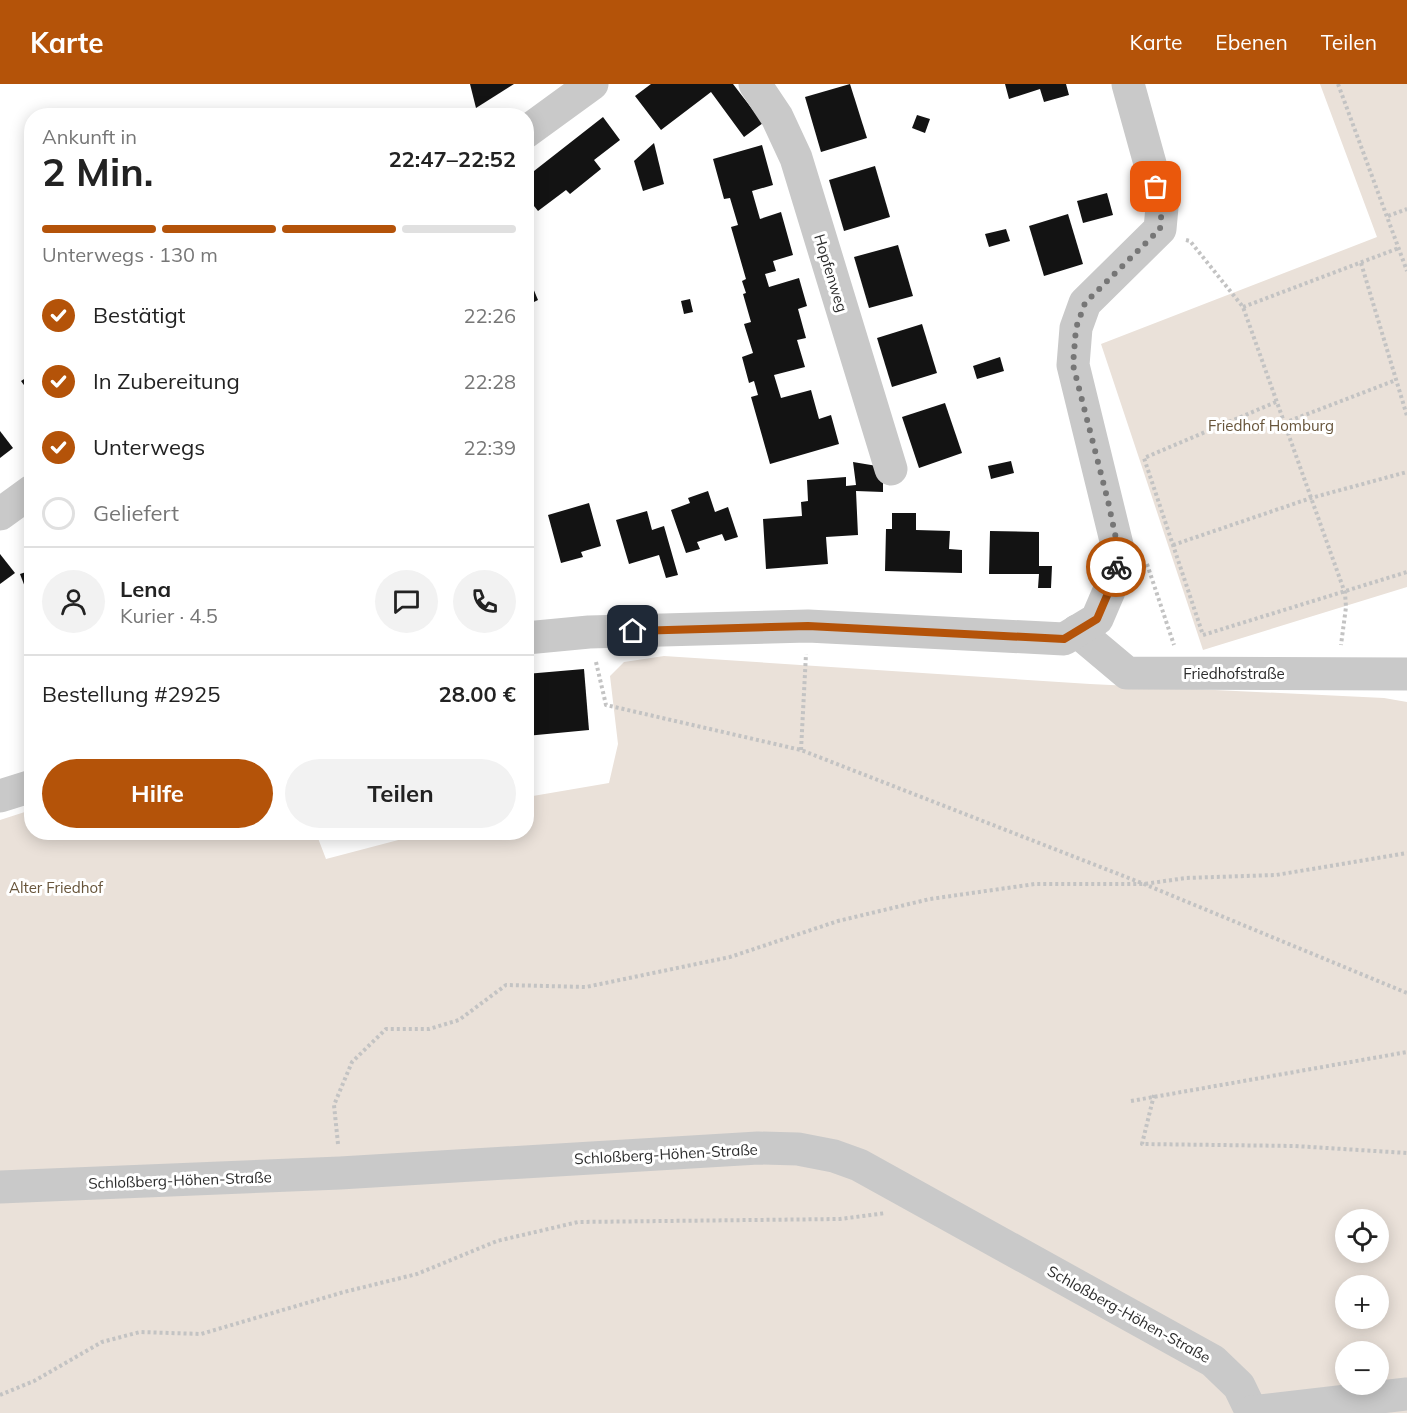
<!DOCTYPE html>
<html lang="de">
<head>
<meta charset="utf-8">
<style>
  :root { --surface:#fff; --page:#f2f2f2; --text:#222; --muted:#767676; --line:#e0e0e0; --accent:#b45309 }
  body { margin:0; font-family:Mulish,sans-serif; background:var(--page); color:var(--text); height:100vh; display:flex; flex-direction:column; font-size:22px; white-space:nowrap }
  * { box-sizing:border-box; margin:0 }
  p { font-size:20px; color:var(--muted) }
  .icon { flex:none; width:33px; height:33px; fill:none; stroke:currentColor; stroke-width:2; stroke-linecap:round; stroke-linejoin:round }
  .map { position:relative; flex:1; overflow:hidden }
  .panel { position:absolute; left:24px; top:24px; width:510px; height:732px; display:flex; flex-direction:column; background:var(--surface); border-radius:24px; box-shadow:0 3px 15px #0003 }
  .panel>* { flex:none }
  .tools { position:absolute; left:1335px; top:1125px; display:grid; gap:12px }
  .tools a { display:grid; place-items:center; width:54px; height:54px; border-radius:50%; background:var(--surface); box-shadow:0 3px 15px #0003; font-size:30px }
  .pin { position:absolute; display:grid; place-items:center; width:51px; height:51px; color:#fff; margin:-26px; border-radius:12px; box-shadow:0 3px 9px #0006 }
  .courier { position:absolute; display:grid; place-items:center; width:60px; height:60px; margin:-30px; border:4px solid #b45309; border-radius:50%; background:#fff; color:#222; box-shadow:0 2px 8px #0007 }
  .head em { font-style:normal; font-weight:700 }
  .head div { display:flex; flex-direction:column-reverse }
  .head { display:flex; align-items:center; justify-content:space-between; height:102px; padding:0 18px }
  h1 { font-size:39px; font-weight:700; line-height:45px }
  .bar { display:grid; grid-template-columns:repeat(4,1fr); gap:9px 6px; align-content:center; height:72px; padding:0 18px }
  .bar i { height:8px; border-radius:4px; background:var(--line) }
  .bar .active { background:var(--accent) }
  .bar p { grid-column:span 4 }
  .line { display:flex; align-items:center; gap:15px; padding:0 18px; border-top:2px solid var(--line) }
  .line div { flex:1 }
  .round { display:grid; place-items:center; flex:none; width:63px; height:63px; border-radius:32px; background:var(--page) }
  ol { padding:0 18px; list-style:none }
  li { display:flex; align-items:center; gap:18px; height:66px }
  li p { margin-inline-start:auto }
  li .icon { padding:6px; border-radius:50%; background:var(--accent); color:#fff; stroke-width:4 }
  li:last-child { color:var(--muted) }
  li i { width:33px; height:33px; border:3px solid var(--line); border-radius:50% }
  .button { display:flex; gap:12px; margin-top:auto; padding:12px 18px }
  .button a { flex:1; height:69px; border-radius:36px; background:var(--accent); color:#fff; font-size:24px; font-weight:700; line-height:69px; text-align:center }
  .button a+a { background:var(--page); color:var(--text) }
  header { display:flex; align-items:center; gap:36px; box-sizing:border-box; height:84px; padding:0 30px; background:var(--accent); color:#fff }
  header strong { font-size:28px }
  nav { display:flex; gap:33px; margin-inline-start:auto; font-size:21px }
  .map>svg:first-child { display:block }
  .green { fill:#eae1d9; fill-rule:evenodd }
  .building { fill:#131313 }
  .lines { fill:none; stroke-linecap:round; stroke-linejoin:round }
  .path { stroke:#c3c3c3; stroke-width:4; stroke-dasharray:3 3; stroke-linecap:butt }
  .minor { stroke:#c9c9c9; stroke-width:33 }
  .done { stroke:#767676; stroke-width:6; stroke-dasharray:0 10.8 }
  .route { stroke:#b45309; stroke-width:8 }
  .labels { text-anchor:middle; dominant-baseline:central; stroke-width:6; stroke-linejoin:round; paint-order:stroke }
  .street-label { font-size:15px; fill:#2c2c2c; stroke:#fff }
  .park-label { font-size:15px; fill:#67543a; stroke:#fff }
</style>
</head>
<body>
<header>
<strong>Karte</strong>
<nav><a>Karte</a><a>Ebenen</a><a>Teilen</a></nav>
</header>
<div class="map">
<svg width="1407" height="1329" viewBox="0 0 1407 1329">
  <rect width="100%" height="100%" fill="#fff"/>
  <g class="green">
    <polygon points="1320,0 1407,0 1407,503 1203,566 1101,260 1377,153"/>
    <path d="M664 572 1090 600 1384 614 1407 618V1329H0V736L31 726 32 748 316 749 326 775 425 749 526 748 527 713 609 699 618 660 610 592 624 578ZM1346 1136H1378V1168H1346ZM1346 1202H1378V1234H1346ZM1346 1268H1378V1300H1346Z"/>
  </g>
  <g class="building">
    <polygon points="470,0 514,0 476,24"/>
    <polygon points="651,0 733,0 763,39 744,53 711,8 661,46 635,12"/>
    <polygon points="850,0 867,54 821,68 805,13"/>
    <polygon points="1005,0 1066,0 1069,11 1044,18 1040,5 1009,15"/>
    <polygon points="917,31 930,35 925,49 912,44"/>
    <polygon points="603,33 620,56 594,76 601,85 570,110 566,106 538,127 526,112 526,88 532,84 534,87"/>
    <polygon points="654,59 664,100 643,107 634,77"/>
    <polygon points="762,61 773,101 752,107 760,135 781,128 793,171 773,177 776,187 765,190 769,203 799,194 807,222 798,225 806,254 797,256 805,283 774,291 781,314 811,306 819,335 831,331 839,360 770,380 751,313 758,311 754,297 749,299 742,273 753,269 744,240 751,238 743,210 746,209 742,197 746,195 731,143 738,141 730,114 724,115 713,75"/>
    <polygon points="875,82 890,133 844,147 829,96"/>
    <polygon points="1107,109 1113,131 1083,139 1077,117"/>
    <polygon points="1068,130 1083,180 1044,192 1029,142"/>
    <polygon points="1006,145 1010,157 989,163 985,150"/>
    <polygon points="898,161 913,212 869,224 854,173"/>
    <polygon points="533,204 538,216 526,222 526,207"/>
    <polygon points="690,215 693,228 684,230 681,217"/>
    <polygon points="922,240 937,289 892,303 877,254"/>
    <polygon points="1000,273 1004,287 977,295 973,282"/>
    <polygon points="32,290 32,312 21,297"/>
    <polygon points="32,318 32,333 24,323"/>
    <polygon points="945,319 962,369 919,384 902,333"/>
    <polygon points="0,347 13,364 0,374"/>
    <polygon points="1011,377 1014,389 991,395 988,382"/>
    <polygon points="853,378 883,383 883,408 856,407 858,451 826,453 828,480 766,485 763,435 802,432 801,418 808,417 807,396 846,393 846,402 856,401"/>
    <polygon points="708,407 715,428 728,423 738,453 725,457 722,450 697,458 700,465 686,469 671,426 690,419 688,414"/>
    <polygon points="589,419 601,462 581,468 583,473 561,479 548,431"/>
    <polygon points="647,427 652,446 664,442 678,491 666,494 659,471 629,480 616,436"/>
    <polygon points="892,429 916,429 916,446 950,447 949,465 962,466 962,489 885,487 886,445 892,445"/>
    <polygon points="990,447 1039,448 1039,482 1052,482 1051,504 1038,504 1039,490 989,490"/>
    <polygon points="0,470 15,489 0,500"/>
    <polygon points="32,486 32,510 28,511 20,490"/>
    <polygon points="584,585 589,646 526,652 526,590"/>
  </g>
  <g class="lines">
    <g class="path">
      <polyline points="1338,0 1407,187"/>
      <polyline points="1388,132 1407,125"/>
      <polyline points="1186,156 1190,157 1243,223 1345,509 1346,523 1341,561"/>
      <polyline points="1361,179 1407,332"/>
      <polyline points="1243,223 1399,164"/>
      <polyline points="1276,318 1144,374 1203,551 1407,488"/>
      <polyline points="1284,339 1396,296"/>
      <polyline points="1173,461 1311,414 1407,388"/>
      <polyline points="1147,480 1174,561"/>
      <polyline points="596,578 606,621 801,666 1144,800 1407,909"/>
      <polyline points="801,666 806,570"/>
      <polyline points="1154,1011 1142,1060 1295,1062 1407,1069"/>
      <polyline points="1131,1017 1407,968"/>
      <polyline points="338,1060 334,1021 352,978 386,945 429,945 459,936 506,901 586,903 730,873 838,837 930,815 1035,800 1144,800 1186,794 1276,791 1407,769"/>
      <polyline points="0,1311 34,1297 102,1258 140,1248 201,1250 344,1208 417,1190 497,1157 578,1138 840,1135 886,1129"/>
    </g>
    <g class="minor">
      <polyline points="755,0 777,33 796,74 891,385"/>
      <polyline points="526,48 592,0"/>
      <polyline points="0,430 32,407"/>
      <polyline points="1077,547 1127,589 1407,590"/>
      <polyline points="526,554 589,548 808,542 1064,555 1097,535 1112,500 1119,469 1073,281 1076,244 1085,219 1160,145 1162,123 1128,0"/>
      <polyline points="0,712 32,702"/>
      <polyline points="0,1103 340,1089 758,1064 798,1065 834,1072 859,1081 1213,1277 1239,1302 1252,1329"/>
      <polyline points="1252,1328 1407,1310"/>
    </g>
  </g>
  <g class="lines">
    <polyline class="done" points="1116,483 1119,469 1108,417 1073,281 1076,244 1085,219 1160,145 1162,123 1156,103"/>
    <polyline class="route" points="633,547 808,542 1064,555 1097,535 1112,500 1116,483"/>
  </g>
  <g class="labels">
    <g class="street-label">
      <text transform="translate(831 189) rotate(73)">Hopfenweg</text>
      <text x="1234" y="589">Friedhofstraße</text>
      <text transform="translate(666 1070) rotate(-3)">Schloßberg-Höhen-Straße</text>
      <text transform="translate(180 1096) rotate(-2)">Schloßberg-Höhen-Straße</text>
      <text transform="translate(1129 1230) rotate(29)">Schloßberg-Höhen-Straße</text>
    </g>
    <g class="park-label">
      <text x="1271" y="341">Friedhof Homburg</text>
      <text x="56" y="803">Alter Friedhof</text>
    </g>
  </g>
</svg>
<div class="tools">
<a><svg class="icon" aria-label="locate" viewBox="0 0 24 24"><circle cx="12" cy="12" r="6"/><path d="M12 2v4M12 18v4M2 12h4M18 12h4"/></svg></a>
<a>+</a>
<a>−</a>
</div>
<div class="pin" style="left:1156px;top:103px;background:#ea580c"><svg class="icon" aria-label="bag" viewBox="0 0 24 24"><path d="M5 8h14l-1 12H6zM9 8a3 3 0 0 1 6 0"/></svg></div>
<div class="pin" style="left:633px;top:547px;background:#1f2937"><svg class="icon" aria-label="home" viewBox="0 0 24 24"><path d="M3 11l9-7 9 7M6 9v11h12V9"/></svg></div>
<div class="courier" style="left:1116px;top:483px"><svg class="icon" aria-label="bike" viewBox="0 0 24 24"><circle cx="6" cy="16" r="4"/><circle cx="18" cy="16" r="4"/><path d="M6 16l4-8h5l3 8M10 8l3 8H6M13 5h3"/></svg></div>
<section class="panel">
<div class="head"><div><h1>2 Min.</h1><p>Ankunft in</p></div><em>22:47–22:52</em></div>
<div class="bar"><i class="active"></i><i class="active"></i><i class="active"></i><i></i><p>Unterwegs · 130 m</p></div>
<ol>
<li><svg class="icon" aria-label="check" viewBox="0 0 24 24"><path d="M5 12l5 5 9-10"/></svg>Bestätigt<p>22:26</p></li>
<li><svg class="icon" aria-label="check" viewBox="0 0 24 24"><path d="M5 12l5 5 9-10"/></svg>In Zubereitung<p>22:28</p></li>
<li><svg class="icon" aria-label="check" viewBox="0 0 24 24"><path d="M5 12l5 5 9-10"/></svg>Unterwegs<p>22:39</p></li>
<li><i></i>Geliefert</li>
</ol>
<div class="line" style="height:108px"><a class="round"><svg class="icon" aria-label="person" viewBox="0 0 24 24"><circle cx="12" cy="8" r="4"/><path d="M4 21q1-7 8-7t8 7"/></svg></a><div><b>Lena</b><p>Kurier · 4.5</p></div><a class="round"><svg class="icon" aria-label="chat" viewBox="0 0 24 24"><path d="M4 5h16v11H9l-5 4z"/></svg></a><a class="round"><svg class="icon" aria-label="phone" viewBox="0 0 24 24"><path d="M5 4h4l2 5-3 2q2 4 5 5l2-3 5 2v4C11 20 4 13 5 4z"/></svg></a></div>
<div class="line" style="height:78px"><div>Bestellung #2925</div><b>28.00 €</b></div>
<div class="button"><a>Hilfe</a><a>Teilen</a></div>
</section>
</div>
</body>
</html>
